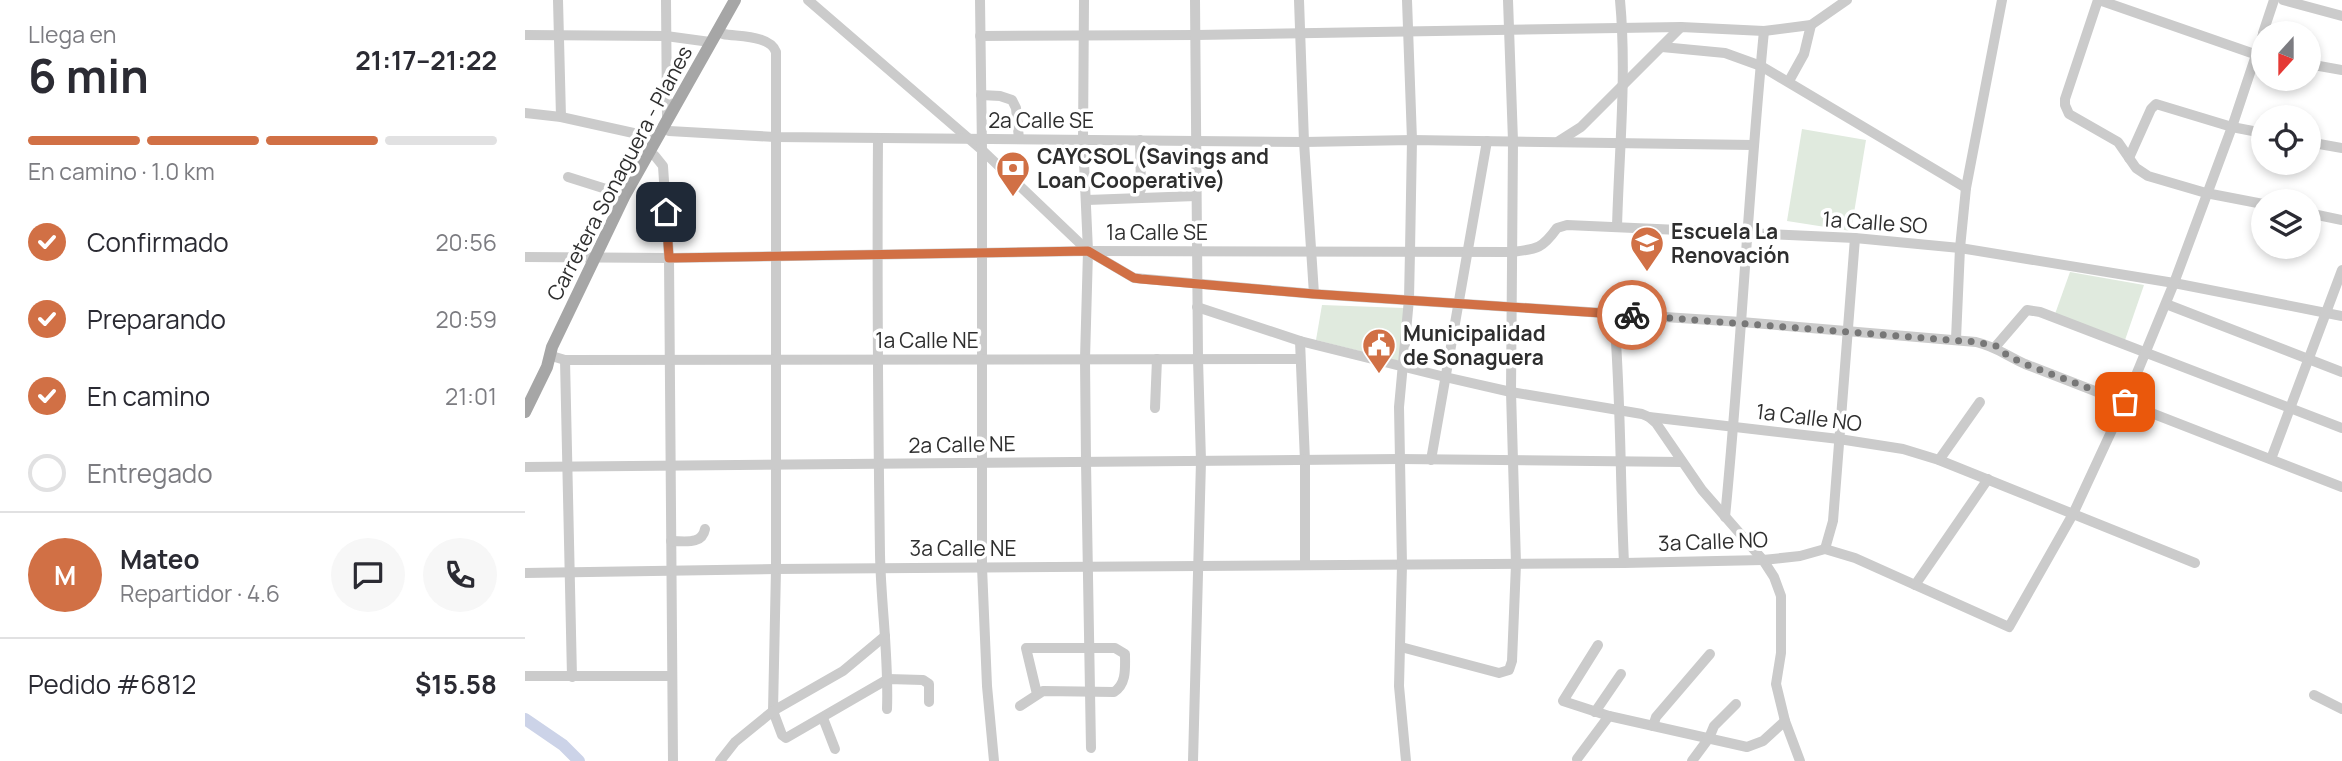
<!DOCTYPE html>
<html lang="es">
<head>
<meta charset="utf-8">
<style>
  :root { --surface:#fff; --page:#f7f7f7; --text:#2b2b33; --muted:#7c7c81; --line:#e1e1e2; --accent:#d17045 }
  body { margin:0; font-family:Manrope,sans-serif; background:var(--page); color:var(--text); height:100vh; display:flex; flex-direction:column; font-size:26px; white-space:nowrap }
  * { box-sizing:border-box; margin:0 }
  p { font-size:23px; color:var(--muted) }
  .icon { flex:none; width:38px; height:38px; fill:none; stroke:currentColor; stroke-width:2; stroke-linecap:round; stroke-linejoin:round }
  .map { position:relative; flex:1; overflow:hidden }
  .side { display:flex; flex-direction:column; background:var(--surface); width:525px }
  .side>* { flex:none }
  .needle { width:46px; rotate:201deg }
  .buttons { position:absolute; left:1726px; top:21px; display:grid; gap:14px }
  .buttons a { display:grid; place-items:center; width:70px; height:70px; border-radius:50%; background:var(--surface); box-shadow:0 4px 10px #0003; font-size:35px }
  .pin { position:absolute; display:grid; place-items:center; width:60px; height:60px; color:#fff; margin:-30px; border-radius:14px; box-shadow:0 4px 10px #0006 }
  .courier { position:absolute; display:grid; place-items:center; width:70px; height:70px; margin:-35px; border:5px solid #d17045; border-radius:50%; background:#fff; color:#222; box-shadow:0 2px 9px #0007 }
  .headline em { font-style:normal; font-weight:700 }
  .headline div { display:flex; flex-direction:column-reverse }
  .headline { display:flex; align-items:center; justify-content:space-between; height:119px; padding:0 28px }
  h1 { font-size:46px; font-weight:700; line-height:52px }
  .bar { display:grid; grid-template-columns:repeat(4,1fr); gap:10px 7px; align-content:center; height:84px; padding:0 28px }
  .bar i { height:9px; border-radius:5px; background:var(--line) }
  .bar .on { background:var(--accent) }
  .bar p { grid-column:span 4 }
  .line { display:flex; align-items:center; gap:18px; padding:0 28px; border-top:2px solid var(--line) }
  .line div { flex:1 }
  .round { display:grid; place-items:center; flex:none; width:74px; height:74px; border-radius:37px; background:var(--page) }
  ol { padding:0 28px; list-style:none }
  li { display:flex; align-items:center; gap:21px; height:77px }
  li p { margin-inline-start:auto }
  li .icon { padding:7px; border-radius:50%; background:var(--accent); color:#fff; stroke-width:4 }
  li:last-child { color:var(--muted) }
  li i { width:38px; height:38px; border:4px solid var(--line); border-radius:50% }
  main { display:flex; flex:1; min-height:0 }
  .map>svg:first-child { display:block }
  .green { fill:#e0eade }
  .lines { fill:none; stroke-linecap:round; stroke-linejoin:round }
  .river { stroke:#ccd3e8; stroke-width:12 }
  .minor { stroke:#cbcbcb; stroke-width:10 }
  .major { stroke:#a6a6a6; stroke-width:12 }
  .done { stroke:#777; stroke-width:7; stroke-dasharray:0 12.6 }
  .route { stroke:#d17045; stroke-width:9 }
  .labels { text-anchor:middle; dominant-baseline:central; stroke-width:7; stroke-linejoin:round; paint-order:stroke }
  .street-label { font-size:21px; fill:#2e2e2e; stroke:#fff }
  .poi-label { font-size:21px; font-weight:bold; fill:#2e2e2e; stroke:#fff; text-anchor:start }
</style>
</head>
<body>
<main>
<section class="side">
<div class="headline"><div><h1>6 min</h1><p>Llega en</p></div><em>21:17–21:22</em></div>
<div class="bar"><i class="on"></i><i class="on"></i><i class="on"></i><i></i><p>En camino · 1.0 km</p></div>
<ol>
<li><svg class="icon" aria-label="check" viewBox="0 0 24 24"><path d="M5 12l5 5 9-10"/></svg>Confirmado<p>20:56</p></li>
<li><svg class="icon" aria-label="check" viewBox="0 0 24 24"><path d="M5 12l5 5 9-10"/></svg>Preparando<p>20:59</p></li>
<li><svg class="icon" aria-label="check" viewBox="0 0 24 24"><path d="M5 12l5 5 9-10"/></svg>En camino<p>21:01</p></li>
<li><i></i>Entregado</li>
</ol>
<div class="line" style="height:126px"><b class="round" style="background:var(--accent);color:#fff">M</b><div><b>Mateo</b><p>Repartidor · 4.6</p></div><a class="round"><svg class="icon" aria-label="chat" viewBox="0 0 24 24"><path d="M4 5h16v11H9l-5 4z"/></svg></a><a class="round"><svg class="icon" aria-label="phone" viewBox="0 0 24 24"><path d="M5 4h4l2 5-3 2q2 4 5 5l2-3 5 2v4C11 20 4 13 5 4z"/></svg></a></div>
<div class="line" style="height:91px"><div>Pedido #6812</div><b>$15.58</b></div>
</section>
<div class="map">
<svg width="1817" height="761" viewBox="0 0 1817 761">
  <rect width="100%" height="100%" fill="#fff"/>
  <g class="green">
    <polygon points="1277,129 1341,140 1326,231 1262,221"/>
    <polygon points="1545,272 1619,285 1600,340 1530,314"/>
    <polygon points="797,305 879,308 874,361 791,340"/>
  </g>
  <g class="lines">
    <polyline class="river" points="0,719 38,745 54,761"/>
    <g class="minor">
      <polyline points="33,0 36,117"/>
      <polyline points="141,0 142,118"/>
      <path d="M283 0 457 150 563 251 609 278 789 294 1216 322 1451 342C1472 347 1480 355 1500 364L1817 487"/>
      <polyline points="455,0 457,150 457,567 462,686 469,761"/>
      <polyline points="559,0 558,140 563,251 560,359 561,462 566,748"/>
      <polyline points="774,0 779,142 789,294"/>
      <polyline points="1573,0 1540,99 1540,105 1544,114 1593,142 1611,168 1623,176 1681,193 1738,204"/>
      <polyline points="1574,0 1738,57"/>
      <polyline points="1758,0 1817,16"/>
      <polyline points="1738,33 1749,0"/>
      <path d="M198 34C214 37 245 35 251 52V569L248 711 257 735 261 738 363 679 398 680 404 684V702"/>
      <polyline points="0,35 141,36 185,42"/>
      <polyline points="455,36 671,35 1156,27 1239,31 1286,25 1322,0"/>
      <polyline points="1137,47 1200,53 1236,66 1441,188"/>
      <polyline points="1783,64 1817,70"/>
      <polyline points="1264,81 1279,54 1286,25"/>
      <polyline points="456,95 475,96 487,100 491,108 494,139"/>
      <polyline points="0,113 36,117 131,138"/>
      <polyline points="144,131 250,137 779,142 887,140 1228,145"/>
      <path d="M353 138C352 277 353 416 355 554 356 606 364 657 362 709"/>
      <polyline points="1034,141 1056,127 1156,27"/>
      <polyline points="1783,142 1817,148"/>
      <polyline points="130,156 138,166 144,258 148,761"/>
      <polyline points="1604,158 1626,109 1631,104 1707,127 1738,133"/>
      <polyline points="43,177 100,195"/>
      <polyline points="611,198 616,189 615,140"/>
      <polyline points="562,200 671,196"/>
      <polyline points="1783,213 1817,220"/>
      <path d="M1092 227C1094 152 1102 75 1095 0"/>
      <path d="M0 257 144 258 563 251 987 252C1012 249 1017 249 1032 228L1042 225 1330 238 1435 248 1649 283 1817 316"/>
      <polyline points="1641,304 1817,372"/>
      <polyline points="672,307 775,341 920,377 986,392 1117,414 1124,417 1314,439 1378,449 1414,460 1670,563"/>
      <path d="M1089 314C1096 396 1095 480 1099 563"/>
      <polyline points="1431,339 1435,248 1441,188 1477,0"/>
      <polyline points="775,341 780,461 780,565"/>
      <polyline points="1471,346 1502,310 1515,312 1817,428"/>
      <polyline points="30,357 40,360 775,359"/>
      <polyline points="40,360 47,677"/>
      <polyline points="630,408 632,359"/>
      <polyline points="1124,417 1131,423 1177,490 1238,560 1249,577 1256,596 1256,653 1251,684 1260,721 1275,761"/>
      <polyline points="1746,459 1817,270"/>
      <polyline points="906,460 962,141"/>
      <polyline points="1414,460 1455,402"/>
      <polyline points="0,467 874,459 1157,462"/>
      <path d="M1200 517C1216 355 1223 193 1239 31"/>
      <path d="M146 541C160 541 177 545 180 529"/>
      <polyline points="1300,549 1308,521 1330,238"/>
      <polyline points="0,573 251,569 1099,563 1238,560 1275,556 1300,549 1330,558 1484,627 1548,514 1600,402 1649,283 1707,127 1738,34"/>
      <polyline points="1390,585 1463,479"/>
      <polyline points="1073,645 1038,701 1084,716 1222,747 1238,741 1260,721"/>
      <polyline points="876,647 974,673 984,670 987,661 991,564 986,392 988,141 983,0"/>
      <polyline points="0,676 147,676"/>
      <polyline points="1789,695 1817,709"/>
      <path d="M495 706 518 691 589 692C602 684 600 667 600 654L590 648H501L512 694"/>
      <polyline points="1070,712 1096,674"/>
      <polyline points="298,718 310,749"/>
      <polyline points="1128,726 1131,717 1185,654"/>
      <polyline points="1052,759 1084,716"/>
      <polyline points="195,761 210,742 248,711 318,671 360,636"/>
      <polyline points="668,761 676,461 673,359 670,0"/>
      <polyline points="881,761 874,686 877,565 874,407 884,299 885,251 887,140 882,0"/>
      <polyline points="1167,761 1184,738 1189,726 1211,704"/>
    </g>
    <polyline class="major" points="0,412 22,367 27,347 100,195 210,0"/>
  </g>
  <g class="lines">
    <polyline class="done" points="1107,315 1451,342 1471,346 1483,356 1500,364 1600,402"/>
    <polyline class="route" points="141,212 144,258 563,251 609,278 616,279 789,294 1107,315"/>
  </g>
  <defs>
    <g id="bank-pin" transform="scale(1.75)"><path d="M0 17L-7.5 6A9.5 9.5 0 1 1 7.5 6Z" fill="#d17045" stroke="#fff"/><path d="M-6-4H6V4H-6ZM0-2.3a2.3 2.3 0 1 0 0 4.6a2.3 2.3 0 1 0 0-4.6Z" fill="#fff"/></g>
    <g id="school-pin" transform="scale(1.75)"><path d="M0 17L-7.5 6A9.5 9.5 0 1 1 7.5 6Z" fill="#d17045" stroke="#fff"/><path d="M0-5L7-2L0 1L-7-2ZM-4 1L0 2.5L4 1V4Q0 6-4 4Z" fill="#fff"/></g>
    <g id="civic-pin" transform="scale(1.75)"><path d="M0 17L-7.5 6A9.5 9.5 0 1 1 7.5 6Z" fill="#d17045" stroke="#fff"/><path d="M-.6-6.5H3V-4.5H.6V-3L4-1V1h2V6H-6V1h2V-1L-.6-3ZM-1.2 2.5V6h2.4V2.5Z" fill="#fff"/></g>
  </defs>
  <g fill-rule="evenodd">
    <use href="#bank-pin" x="488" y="168"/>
    <use href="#school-pin" x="1122" y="243"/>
    <use href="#civic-pin" x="854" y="345"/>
  </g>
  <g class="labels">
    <g class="street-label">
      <text x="516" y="120">2a Calle SE</text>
      <text transform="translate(94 173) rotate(-62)">Carretera Sonaguera - Planes</text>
      <text transform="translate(1350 222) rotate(4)">1a Calle SO</text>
      <text x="632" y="232">1a Calle SE</text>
      <text x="402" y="340">1a Calle NE</text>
      <text transform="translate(1284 417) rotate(7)">1a Calle NO</text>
      <text transform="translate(437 444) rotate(-1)">2a Calle NE</text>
      <text transform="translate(1188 541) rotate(-2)">3a Calle NO</text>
      <text x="438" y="548">3a Calle NE</text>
    </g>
    <g class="poi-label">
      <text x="512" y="156">CAYCSOL (Savings and<tspan x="512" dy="24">Loan Cooperative)</tspan></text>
      <text x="1146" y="231">Escuela La<tspan x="1146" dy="24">Renovación</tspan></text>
      <text x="878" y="333">Municipalidad<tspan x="878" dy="24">de Sonaguera</tspan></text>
    </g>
  </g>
</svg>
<div class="buttons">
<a><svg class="needle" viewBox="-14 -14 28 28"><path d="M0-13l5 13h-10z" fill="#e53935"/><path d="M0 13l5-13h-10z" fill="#7c7c81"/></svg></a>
<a><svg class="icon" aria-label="locate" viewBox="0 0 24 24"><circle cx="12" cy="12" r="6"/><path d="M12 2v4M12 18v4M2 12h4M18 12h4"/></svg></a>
<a><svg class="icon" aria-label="layers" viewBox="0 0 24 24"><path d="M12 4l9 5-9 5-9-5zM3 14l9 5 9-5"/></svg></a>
</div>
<div class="pin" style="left:1600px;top:402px;background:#ea580c"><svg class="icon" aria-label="bag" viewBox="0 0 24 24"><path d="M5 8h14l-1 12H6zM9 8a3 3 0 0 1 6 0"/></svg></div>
<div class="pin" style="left:141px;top:212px;background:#1f2937"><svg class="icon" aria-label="home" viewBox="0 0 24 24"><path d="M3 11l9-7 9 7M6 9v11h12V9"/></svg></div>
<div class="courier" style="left:1107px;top:315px"><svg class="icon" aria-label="bike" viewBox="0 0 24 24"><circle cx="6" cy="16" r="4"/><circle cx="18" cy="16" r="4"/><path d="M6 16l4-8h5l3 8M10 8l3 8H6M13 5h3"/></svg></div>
</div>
</main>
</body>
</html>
